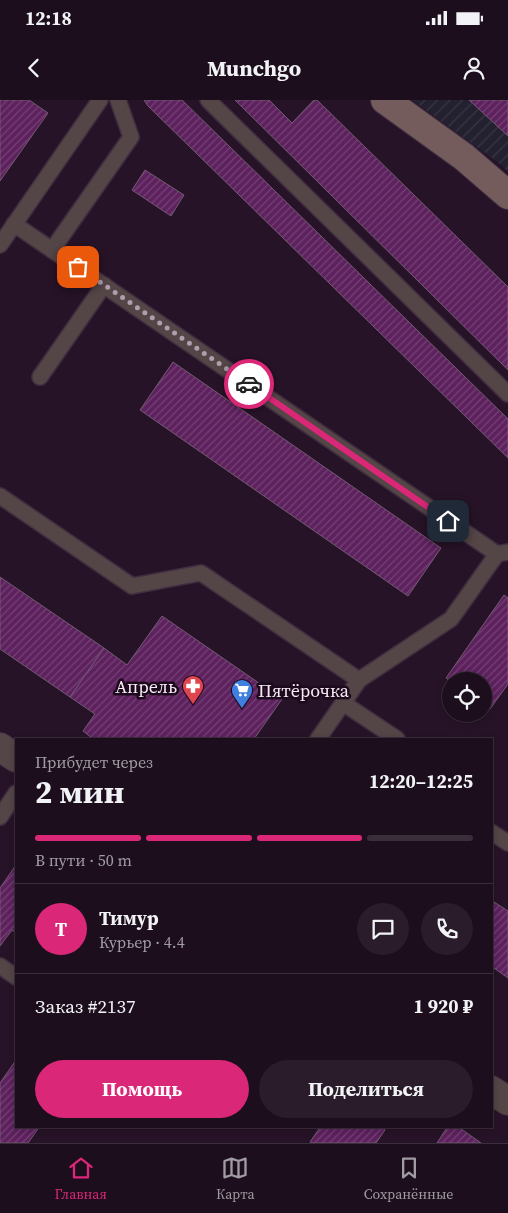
<!DOCTYPE html>
<html lang="ru">
<head>
<meta charset="utf-8">
<style>
  :root { --surface:#1d0e1d; --page:#2a1c2a; --text:#f1f3f6; --muted:#a09ca4; --line:#3b2e3b; --accent:#db2777 }
  body { margin:0; font-family:"Source Serif 4",serif; background:var(--page); color:var(--text); height:100vh; display:flex; flex-direction:column; font-size:19px; white-space:nowrap }
  * { box-sizing:border-box; margin:0 }
  p { font-size:16px; color:var(--muted) }
  .icon { flex:none; width:28px; height:28px; fill:none; stroke:currentColor; stroke-width:2; stroke-linecap:round; stroke-linejoin:round }
  .map { position:relative; flex:1; overflow:hidden }
  .details { position:absolute; left:15px; top:638px; width:478px; height:390px; display:flex; flex-direction:column; background:var(--surface); border-radius:0px; box-shadow:0 2px 8px #0003,0 0 0 1px var(--line) }
  .details>* { flex:none }
  .tools { position:absolute; left:442px; top:572px; display:grid; gap:10px }
  .tools a { display:grid; place-items:center; width:50px; height:50px; border-radius:50%; background:var(--surface); box-shadow:0 2px 8px #0003,0 0 0 1px var(--line); font-size:25px }
  .pin { position:absolute; display:grid; place-items:center; width:42px; height:42px; color:#fff; margin:-21px; border-radius:10px; box-shadow:0 2px 8px #0006 }
  .courier { position:absolute; display:grid; place-items:center; width:50px; height:50px; margin:-25px; border:4px solid #db2777; border-radius:50%; background:#fff; color:#222; box-shadow:0 1px 6px #0007 }
  .headline em { font-style:normal; font-weight:700 }
  .headline div { display:flex; flex-direction:column-reverse }
  .headline { display:flex; align-items:center; justify-content:space-between; height:85px; padding:0 20px }
  h1 { font-size:32px; font-weight:700; line-height:38px }
  .bar { display:grid; grid-template-columns:repeat(4,1fr); gap:8px 5px; align-content:center; height:60px; padding:0 20px }
  .bar i { height:6px; border-radius:4px; background:var(--line) }
  .bar .active { background:var(--accent) }
  .bar p { grid-column:span 4 }
  .line { display:flex; align-items:center; gap:12px; padding:0 20px; border-top:1px solid var(--line) }
  .line div { flex:1 }
  .round { display:grid; place-items:center; flex:none; width:52px; height:52px; border-radius:26px; background:var(--page) }
  .button { display:flex; gap:10px; margin-top:auto; padding:10px 20px }
  .button a { flex:1; height:58px; border-radius:30px; background:var(--accent); color:#fff; font-size:20px; font-weight:700; line-height:58px; text-align:center }
  .button a+a { background:var(--page); color:var(--text) }
  .status { display:flex; justify-content:space-between; align-items:center; height:35px; padding:0 25px; background:var(--surface); direction:ltr }
  .status svg { height:14px; fill:currentColor }
  header { display:flex; justify-content:space-between; align-items:center; height:65px; padding:0 20px; background:var(--surface); font-size:22px; font-weight:700 }
  .tabs { display:flex; justify-content:space-around; align-items:center; height:70px; border-top:1px solid var(--line); background:var(--surface); font-size:14px; color:var(--muted) }
  .tabs a { display:grid; justify-items:center; gap:2px }
  .tabs .active { color:var(--accent) }
  .map>svg:first-child { display:block }
  .industrial { fill:url(#industrial-furrows) }
  .building { fill:url(#building-hatch); stroke:#725a71 }
  .lines { fill:none; stroke-linecap:round; stroke-linejoin:round }
  .service-casing { stroke:#402d40; stroke-width:18 }
  .minor-casing { stroke:#402d40; stroke-width:30 }
  .secondary-casing { stroke:#402d40; stroke-width:30 }
  .service { stroke:#544546; stroke-width:15 }
  .minor { stroke:#544546; stroke-width:28 }
  .secondary { stroke:#745c5d; stroke-width:28 }
  .done { stroke:#ae9eae; stroke-width:5; stroke-dasharray:0 9 }
  .route { stroke:#db2777; stroke-width:6 }
  .labels { text-anchor:middle; dominant-baseline:central; stroke-width:5; stroke-linejoin:round; paint-order:stroke }
  .poi-label { font-size:18px; fill:#f7e9f6; stroke:#1d0a1d; text-anchor:end }
</style>
</head>
<body>
<div class="status"><b>12:18</b><svg viewBox="0 0 49 12"><path d="M0 12V9h3v3zM5 12V6h3v6zM10 12V3h3v9zM15 12V0h3v12zM26 1h20v11H26zM47 4h2v5h-2z"/></svg></div>
<header><svg class="icon" aria-label="back" viewBox="0 0 24 24"><path d="M15 5l-7 7 7 7"/></svg>Munchgo<svg class="icon" aria-label="person" viewBox="0 0 24 24"><circle cx="12" cy="8" r="4"/><path d="M4 21q1-7 8-7t8 7"/></svg></header>
<div class="map">
<svg width="508" height="1043" viewBox="0 0 508 1043">
  <defs>
    <pattern id="industrial-furrows" width="10" height="10" patternUnits="userSpaceOnUse" patternTransform="scale(1.25)"><rect width="10" height="10" fill="#232030"/><path d="M-1 1l2-2M0 10L10 0M9 11l2-2" fill="none" stroke="#393644"/></pattern>
    <pattern id="building-hatch" width="6" height="6" patternUnits="userSpaceOnUse" patternTransform="scale(1.25)"><rect width="6" height="6" fill="#5d215e"/><path d="M-1 1l2-2M0 6l6-6M5 7l2-2" fill="none" stroke="#754176"/></pattern>
  </defs>
  <rect width="100%" height="100%" fill="#271327"/>
  <polygon class="industrial" points="412,0 508,0 508,72 500,64"/>
  <g class="building">
    <polygon points="0,0 29,0 48,13 0,81"/>
    <polygon points="144,0 182,0 508,319 508,358 148,6"/>
    <polygon points="235,0 269,0 292,23 314,0 317,0 508,187 508,270"/>
    <polygon points="469,0 508,0 508,36"/>
    <polygon points="145,70 184,95 171,116 132,90"/>
    <polygon points="173,262 441,448 408,496 140,310"/>
    <polygon points="0,477 104,548 70,597 0,549"/>
    <polygon points="504,495 508,498 508,584 490,609 484,604 484,581 451,582 446,578"/>
    <polygon points="162,516 282,599 254,639 93,639 83,631 95,614 70,597 104,548 127,565"/>
    <polygon points="16,765 16,833 12,830 0,846 0,788"/>
    <polygon points="491,800 508,811 508,878 491,866"/>
    <polygon points="16,960 16,1026 40,1026 28,1043 0,1043 0,983"/>
    <polygon points="321,1026 380,1026 385,1030 376,1043 312,1043 310,1042"/>
    <polygon points="448,1026 457,1026 481,1043 437,1043"/>
  </g>
  <g class="lines">
    <g class="service-casing">
      <g id="service">
        <polyline points="208,0 508,294"/>
        <polyline points="14,124 497,454"/>
        <polyline points="0,145 100,0"/>
        <polyline points="52,150 131,37 118,0"/>
        <polyline points="40,277 104,185"/>
        <polyline points="0,396 132,486 201,473 359,580"/>
        <polyline points="343,603 397,639"/>
        <polyline points="318,639 359,580 451,519 497,454 508,452"/>
        <polyline points="0,717 16,693"/>
        <polyline points="491,732 508,743"/>
        <polyline points="0,866 16,877"/>
      </g>
    </g>
    <g class="minor-casing">
      <g id="minor">
        <polyline points="0,647 16,658"/>
        <polyline points="491,990 508,1001"/>
      </g>
    </g>
    <g class="secondary-casing">
      <polyline id="secondary" points="385,0 464,57 508,95"/>
    </g>
    <use href="#service" class="service"/>
    <use href="#minor" class="minor"/>
    <use href="#secondary" class="secondary"/>
  </g>
  <g class="lines">
    <polyline class="done" points="78,167 249,284"/>
    <polyline class="route" points="249,284 448,421"/>
  </g>
  <defs>
    <g id="pharmacy-pin" transform="scale(1.125)"><path d="M0 17L-7.5 6A9.5 9.5 0 1 1 7.5 6Z" fill="#e0444e" stroke="#1d0a1d"/><path d="M-2-6h4v4h4v4h-4v4h-4v-4h-4v-4h4Z" fill="#fff"/></g>
    <g id="supermarket-pin" transform="scale(1.125)"><path d="M0 17L-7.5 6A9.5 9.5 0 1 1 7.5 6Z" fill="#3f7fe0" stroke="#1d0a1d"/><path d="M-6-5.5h2.5l.6 2H6L4.5 2H-2.5L-4.4-4H-6ZM-1.5 3.2a1.3 1.3 0 1 0 .1 0ZM3 3.2a1.3 1.3 0 1 0 .1 0Z" fill="#fff"/></g>
  </defs>
  <g fill-rule="evenodd">
    <use href="#pharmacy-pin" x="193" y="586"/>
    <use href="#supermarket-pin" x="242" y="590"/>
  </g>
  <g class="labels">
    <g class="poi-label">
      <text x="177" y="586">Апрель</text>
      <text x="258" y="590" text-anchor="start">Пятёрочка</text>
    </g>
  </g>
</svg>
<div class="tools">
<a><svg class="icon" aria-label="locate" viewBox="0 0 24 24"><circle cx="12" cy="12" r="6"/><path d="M12 2v4M12 18v4M2 12h4M18 12h4"/></svg></a>
</div>
<div class="pin" style="left:78px;top:167px;background:#ea580c"><svg class="icon" aria-label="bag" viewBox="0 0 24 24"><path d="M5 8h14l-1 12H6zM9 8a3 3 0 0 1 6 0"/></svg></div>
<div class="pin" style="left:448px;top:421px;background:#1f2937"><svg class="icon" aria-label="home" viewBox="0 0 24 24"><path d="M3 11l9-7 9 7M6 9v11h12V9"/></svg></div>
<div class="courier" style="left:249px;top:284px"><svg class="icon" aria-label="car" viewBox="0 0 24 24"><path d="M5 17H2v-5l4-1 3-4h7l3 4 3 1v5h-3M9 17h6M6 11h13"/><circle cx="7" cy="17" r="2"/><circle cx="17" cy="17" r="2"/></svg></div>
<section class="details">
<div class="headline"><div><h1>2 мин</h1><p>Прибудет через</p></div><em>12:20–12:25</em></div>
<div class="bar"><i class="active"></i><i class="active"></i><i class="active"></i><i></i><p>В пути · 50 m</p></div>
<div class="line" style="height:90px"><b class="round" style="background:var(--accent);color:#fff">Т</b><div><b>Тимур</b><p>Курьер · 4.4</p></div><a class="round"><svg class="icon" aria-label="chat" viewBox="0 0 24 24"><path d="M4 5h16v11H9l-5 4z"/></svg></a><a class="round"><svg class="icon" aria-label="phone" viewBox="0 0 24 24"><path d="M5 4h4l2 5-3 2q2 4 5 5l2-3 5 2v4C11 20 4 13 5 4z"/></svg></a></div>
<div class="line" style="height:65px"><div>Заказ #2137</div><b>1 920 ₽</b></div>
<div class="button"><a>Помощь</a><a>Поделиться</a></div>
</section>
</div>
<nav class="tabs">
<a class="active"><svg class="icon" aria-label="home" viewBox="0 0 24 24"><path d="M3 11l9-7 9 7M6 9v11h12V9"/></svg>Главная</a>
<a><svg class="icon" aria-label="map" viewBox="0 0 24 24"><path d="M3 6l6-2 6 2 6-2v14l-6 2-6-2-6 2zM9 4v14M15 6v14"/></svg>Карта</a>
<a><svg class="icon" aria-label="saved" viewBox="0 0 24 24"><path d="M7 4h10v16l-5-4-5 4z"/></svg>Сохранённые</a>
</nav>
</body>
</html>
